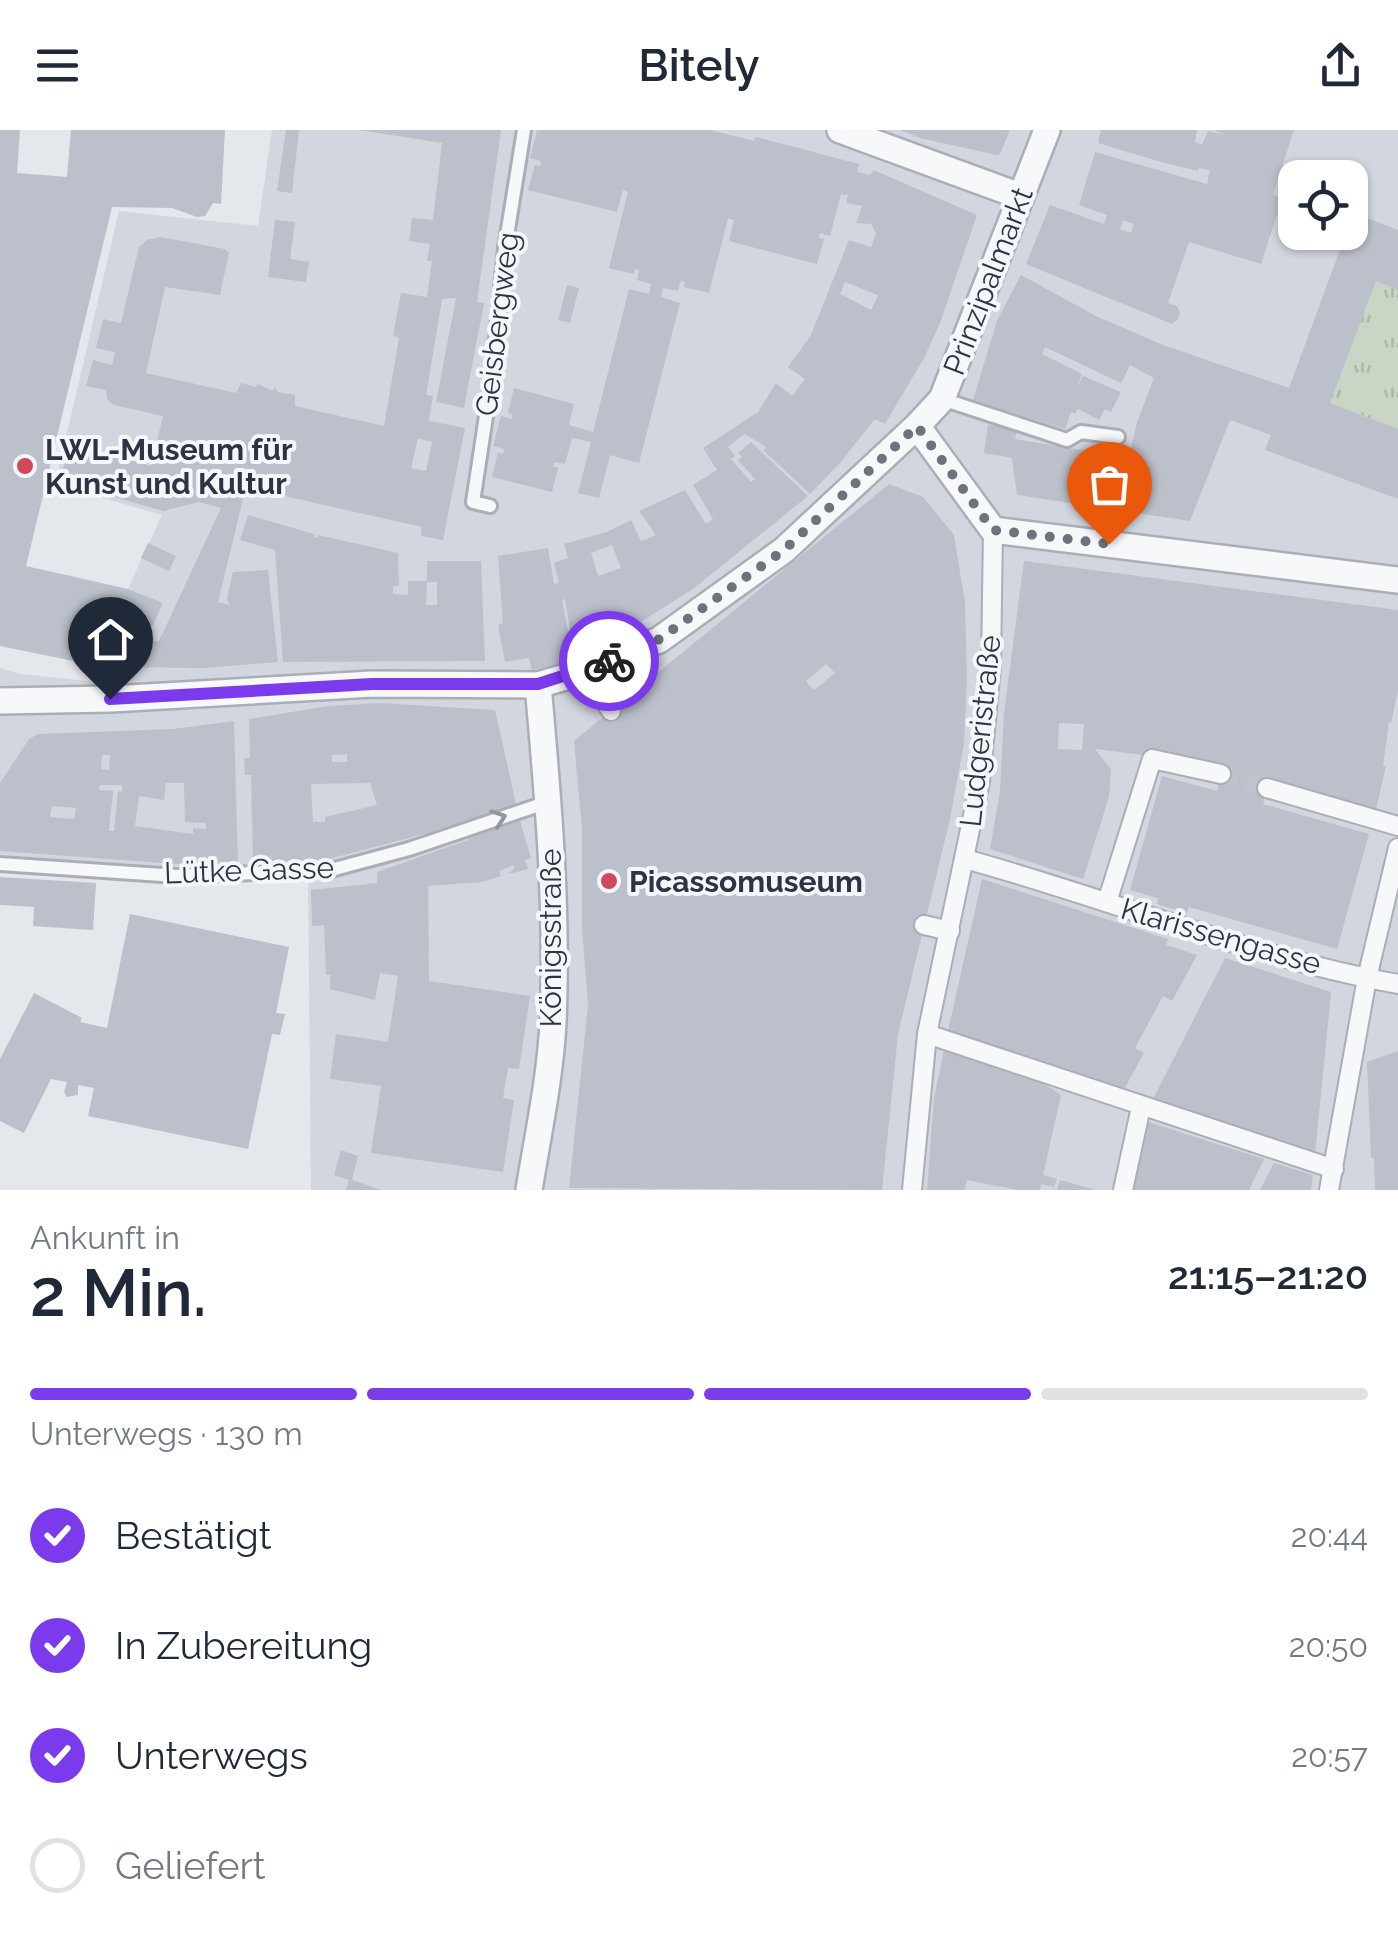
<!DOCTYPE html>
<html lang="de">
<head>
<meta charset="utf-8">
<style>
  :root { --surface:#fff; --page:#f2f2f3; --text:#1f2937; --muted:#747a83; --line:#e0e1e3; --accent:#7c3aed }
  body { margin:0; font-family:Raleway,sans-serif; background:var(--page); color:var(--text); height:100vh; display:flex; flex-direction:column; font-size:38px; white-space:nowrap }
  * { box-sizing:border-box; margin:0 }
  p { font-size:32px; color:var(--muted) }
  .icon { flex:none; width:55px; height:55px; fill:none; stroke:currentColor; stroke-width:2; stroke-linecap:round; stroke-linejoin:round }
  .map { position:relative; height:1060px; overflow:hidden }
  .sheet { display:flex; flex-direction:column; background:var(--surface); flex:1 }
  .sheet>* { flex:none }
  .controls { position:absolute; left:1278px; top:30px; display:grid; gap:20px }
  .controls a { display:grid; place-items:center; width:90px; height:90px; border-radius:20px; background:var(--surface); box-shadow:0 2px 8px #0004; font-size:50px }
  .pin { position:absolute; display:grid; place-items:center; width:85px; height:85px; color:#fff; margin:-102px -42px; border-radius:50% 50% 50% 0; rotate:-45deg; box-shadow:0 0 10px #0007 }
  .pin .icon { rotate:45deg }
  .courier { position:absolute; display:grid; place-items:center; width:100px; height:100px; margin:-50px; border:8px solid #7c3aed; border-radius:50%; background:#fff; color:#222; box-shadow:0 2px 12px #0007 }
  .overview em { font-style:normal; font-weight:600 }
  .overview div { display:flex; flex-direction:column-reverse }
  .overview { display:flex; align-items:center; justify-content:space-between; height:170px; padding:0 30px }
  h1 { font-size:65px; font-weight:600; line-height:75px }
  .bar { display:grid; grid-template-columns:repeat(4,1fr); gap:15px 10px; align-content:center; height:120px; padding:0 30px }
  .bar i { height:12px; border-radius:8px; background:var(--line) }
  .bar .active { background:var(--accent) }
  .bar p { grid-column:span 4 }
  ol { padding:0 30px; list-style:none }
  li { display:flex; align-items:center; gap:30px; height:110px }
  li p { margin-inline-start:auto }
  li .icon { padding:10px; border-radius:50%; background:var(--accent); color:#fff; stroke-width:4 }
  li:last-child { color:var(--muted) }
  li i { width:55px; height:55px; border:5px solid var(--line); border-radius:50% }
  header { display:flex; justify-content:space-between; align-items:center; height:130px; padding:0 30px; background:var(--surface); font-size:45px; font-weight:600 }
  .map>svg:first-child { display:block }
  .built { fill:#d2d6de; fill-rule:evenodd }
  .grass { fill:url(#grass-tufts) }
  .building { fill:#bbc0ca; fill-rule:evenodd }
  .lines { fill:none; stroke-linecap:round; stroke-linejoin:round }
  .pedestrian-tunnel { stroke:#bfc3cb; stroke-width:18; stroke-dasharray:18 9; stroke-linecap:butt }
  .service-casing { stroke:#a9aeb7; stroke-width:18 }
  .pedestrian-casing { stroke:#a9aeb7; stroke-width:22 }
  .minor-casing { stroke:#a9aeb7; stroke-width:30 }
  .service { stroke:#f7f8fa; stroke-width:12 }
  .pedestrian { stroke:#f7f8fa; stroke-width:18 }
  .minor { stroke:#f7f8fa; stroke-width:25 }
  .oneway { stroke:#9196a0 }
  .done { stroke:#6c737f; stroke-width:10; stroke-dasharray:0 18 }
  .route { stroke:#7c3aed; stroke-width:12 }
  .poi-dot { fill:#d1495b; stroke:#f4f6f9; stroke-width:4 }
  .labels { text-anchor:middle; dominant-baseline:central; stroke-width:8; stroke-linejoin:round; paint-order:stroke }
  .street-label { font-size:30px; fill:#2b3445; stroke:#f4f6f9 }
  .poi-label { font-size:30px; font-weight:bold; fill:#2b3445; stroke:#f4f6f9; text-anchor:start }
</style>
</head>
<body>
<header><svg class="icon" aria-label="menu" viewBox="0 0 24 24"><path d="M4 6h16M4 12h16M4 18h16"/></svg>Bitely<svg class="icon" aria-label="share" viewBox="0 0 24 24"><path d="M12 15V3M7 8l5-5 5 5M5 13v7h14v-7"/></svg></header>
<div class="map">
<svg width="1398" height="1060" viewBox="0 0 1398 1060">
  <defs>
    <pattern id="grass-tufts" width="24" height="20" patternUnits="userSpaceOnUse" patternTransform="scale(2.5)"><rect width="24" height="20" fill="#c9d6c5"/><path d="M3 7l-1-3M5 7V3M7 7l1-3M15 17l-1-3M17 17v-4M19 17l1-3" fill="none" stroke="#adb8ab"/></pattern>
  </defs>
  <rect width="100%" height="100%" fill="#e4e7ec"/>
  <path class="built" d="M272 0H1398V1060H311L308 734 209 739 0 725V538L21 544 97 552 127 461 162 385 55 354 119 81 258 96ZM1295 48H1350V102H1295Z"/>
  <polygon class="grass" points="1376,151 1398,160 1398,299 1330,273"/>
  <g class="building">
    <path d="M0 0H20L17 43 67 47 71 0H225L221 74 213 73 205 86 197 87 172 78 112 77 26 436 128 459 163 473 145 512 159 511 221 378 199 372 163 381 60 351 70 313 151 336 163 286 114 275 107 269 106 260 86 256 93 230 112 235 115 222 96 218 103 189 121 193 139 117 147 110 160 107 225 119 229 123 220 165 165 157 146 243 236 263 241 253 256 257 258 254 273 261 275 257 278 262 295 265V276L384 296 399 208 393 205 401 163 427 167 432 131H427L430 114 409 111 412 88 433 90 442 13 359 0H501L477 172 484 173 464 278 436 272 456 168 442 169 426 265 433 266 429 291 465 298 443 410 421 406 422 397 253 359 244 365 218 472 230 475 227 469 233 442 268 440 278 532 204 538 103 537 0 516ZM418 308 432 312 426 341 411 338Z"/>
    <polygon points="286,0 299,0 292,63 277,61"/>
    <path d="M537 0H710L754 11 756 7 859 34 857 42 870 45 874 40 977 85 940 193 924 228 885 294 875 289 839 334 810 364 763 320 766 318 762 314 744 304 728 317 735 326 731 329 751 352 755 349 738 330 742 327 738 323 751 312 808 366 693 459 620 505 573 519 565 469 562 470 574 533 532 540 529 528 505 532 498 495 503 493 498 426 548 418 554 454 559 453 554 433 568 428 564 414 607 402 631 390 641 411 656 405 639 381 685 360 706 394 713 389 693 355 717 340 703 318 758 282 776 253 792 266 805 249 788 237 811 205 849 110 871 117 876 103 871 94 856 93 862 76 846 73 848 65 841 64 830 106 820 103 819 108 824 109 817 134 729 111 734 90 728 88 709 163 684 157 685 152 681 150 678 161 663 158 661 167 680 173 639 333 610 325 599 368 578 363 591 312 572 308 565 334 554 332 553 336 558 338 552 362 492 347 498 322 503 324 504 319 493 316 501 286 512 289 513 285 508 283 514 258 574 274 569 295 593 302 629 159 649 164 651 154 637 150 639 140 635 139 634 144 609 138 628 62 623 60 617 82 528 60 535 35 540 36 541 31 530 28ZM845 152 878 165 871 180 840 164ZM612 415 621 438 598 446 591 423Z"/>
    <polygon points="900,0 1010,0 1000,24 997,25 920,8"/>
    <path d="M1101 0H1197L1195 12 1202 15 1208 1 1224 5 1214 0H1294L1273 64 1295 78V89L1277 85 1261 134 1189 112 1168 173 1177 176 1180 183 1178 189 1172 194 1026 134 1050 75 1104 94 1107 85 1079 75 1095 22 1207 54 1210 40 1199 38 1198 41 1154 30 1098 13ZM1123 90 1134 94 1131 103 1120 99Z"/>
    <polygon points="1354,83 1398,100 1398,160 1376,151 1330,273 1398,299 1398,369 1265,320 1271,305 1230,290 1190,391 1017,365 1012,328 984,323 988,295 1017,299 1015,309 1129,328 1137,292 1154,248 1130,235 1121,253 1045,217 1042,224 1082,244 1076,260 1083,246 1121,262 1111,282 1105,279 1099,290 1078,279 1075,284 1071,282 1065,299 973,270 997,191 1021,145 1096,186 1163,215 1289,258 1344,109 1329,102 1350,102"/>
    <polygon points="275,90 295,92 290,129 309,132 306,152 268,147"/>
    <polygon points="567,155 579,158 570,193 558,190"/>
    <path d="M889 354 923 367 954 405 965 473 967 547 964 613 950 689 898 904 882 1060 569 1058 588 875 582 798V698L574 611ZM826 534 835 543 814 560 806 551Z"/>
    <path d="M248 385 314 404V407L318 408V405L398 423 399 456H393V464L408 465V451H427V431H481L485 531 283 532 275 420 240 410ZM427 452H437V475H426Z"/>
    <polygon points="148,413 176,426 169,441 141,428"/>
    <path d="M1024 431 1398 480V561L1391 593 1389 592 1383 636H1386L1376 679 1269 649 1263 674 1369 704 1337 819 1189 777 1187 783 1157 774 1158 768 1130 760 1162 646 1217 661 1224 635 1095 619 1111 639 1109 667 1083 749 990 719 1000 661 1004 583ZM1059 593 1084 594 1082 620 1058 619Z"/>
    <path d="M381 573 495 580 516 674 424 704 329 729 253 734 251 645H245L244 628H250L249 589 328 576ZM347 624V632H332V625ZM370 653 377 675 325 687V692H313L311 654Z"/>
    <path d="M234 591 238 734H176L0 721V653L29 609 38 604 173 599ZM102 625H110L109 640 101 639ZM166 653H184L185 692 206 693V699L193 698V704L135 696 139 666 164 670ZM100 655H122V662L118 661 114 701H109L113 661 99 660ZM52 676 76 678 74 689 50 687Z"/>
    <polygon points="519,687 531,728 525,730 528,739 508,744 514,739 513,735 499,741 501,746 482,752 428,756 429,851 530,866 519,939 508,938 503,968 514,970 503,1042 371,1023 381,956 330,949 336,904 388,912 398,846 380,843 375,870 330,859 330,845 326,845 324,795 312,796 311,760 377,753 377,742 468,710 467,706"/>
    <polygon points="0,747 96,753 93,800 33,796 34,777 0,775"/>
    <polygon points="982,749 1168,809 1166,815 1197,825 1172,871 1163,866 1135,918 1144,923 1122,963 1065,945 1067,940 948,901"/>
    <polygon points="130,784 289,817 276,883 285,884 280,905 272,904 248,1019 88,986 94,958 78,955 78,965 67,967 64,962 67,952 51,949 24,1003 0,991 0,929 34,863 82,888 80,892 107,898"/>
    <polygon points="1225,828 1331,862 1315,1025 1151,973"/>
    <polygon points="944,920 1034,947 1061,965 1043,1045 1057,1049 1054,1057 1041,1054 1040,1060 1018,1060 967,1050 964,1060 927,1060 934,968"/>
    <polygon points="1398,921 1398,1060 1375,1060 1374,1028 1371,1028 1367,932"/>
    <polygon points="1142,990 1264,1029 1249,1060 1129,1060"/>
    <polygon points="341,1020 358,1026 352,1050 381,1060 346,1060 349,1050 334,1045"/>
    <polygon points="1274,1033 1313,1045 1311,1060 1260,1060"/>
    <polygon points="1060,1050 1093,1059 1093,1060 1057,1060"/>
  </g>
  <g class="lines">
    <polyline class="pedestrian-tunnel" points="1221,644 1267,658"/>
    <g class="service-casing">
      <g id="service">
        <polyline points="942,269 1067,310 1081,302 1118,307"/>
        <polyline points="490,376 473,372 493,240 505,118 524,0"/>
        <polyline points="0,734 177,746 331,740 409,719 548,672"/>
      </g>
    </g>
    <g class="pedestrian-casing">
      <g id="pedestrian">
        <polyline points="586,541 611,581"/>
        <polyline points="1267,658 1398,696"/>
        <path d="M965 729C1108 768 1253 828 1398 854"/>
        <polyline points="1107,772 1152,629 1221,644"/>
        <polyline points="924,795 950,801"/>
        <polyline points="927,904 1334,1039"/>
        <polyline points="912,1060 927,904 980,652 991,537 993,400"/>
        <polyline points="1123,1060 1141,977"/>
        <polyline points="1329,1060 1367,848 1398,718"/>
      </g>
    </g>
    <g class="minor-casing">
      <g id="minor">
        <polyline points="840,0 1020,66"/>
        <polyline points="917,296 993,400 1398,450"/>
        <polyline points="0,571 111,569 372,554 538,555 586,541 659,510 784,420 917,296 942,269 1047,0"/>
        <path d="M529 1060C538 1004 550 949 553 893 558 780 548 666 538 555"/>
      </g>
    </g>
    <use href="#service" class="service"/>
    <use href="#pedestrian" class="pedestrian"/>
    <use href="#minor" class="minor"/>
  </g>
  <defs><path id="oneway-chevron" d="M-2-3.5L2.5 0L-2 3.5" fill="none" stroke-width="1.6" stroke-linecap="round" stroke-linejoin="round" transform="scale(2.5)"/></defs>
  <use class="oneway" href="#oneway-chevron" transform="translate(499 688) rotate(-19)"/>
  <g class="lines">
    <polyline class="done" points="609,531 658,510 784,420 917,296 993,400 1109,414"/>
    <polyline class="route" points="110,569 372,554 538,554 609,531"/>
  </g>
  <g class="poi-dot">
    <circle cx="25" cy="336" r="10"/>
    <circle cx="609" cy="751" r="10"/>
  </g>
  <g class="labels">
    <g class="street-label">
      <text transform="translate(988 151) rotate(-69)">Prinzipalmarkt</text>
      <text transform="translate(497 194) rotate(-83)">Geisbergweg</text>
      <text transform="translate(980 601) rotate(-84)">Ludgeristraße</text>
      <text transform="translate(249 740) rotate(-2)">Lütke Gasse</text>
      <text transform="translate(1221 806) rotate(16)">Klarissengasse</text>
      <text transform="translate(550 808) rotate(-90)">Königsstraße</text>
    </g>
    <g class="poi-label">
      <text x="45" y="319">LWL-Museum für<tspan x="45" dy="34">Kunst und Kultur</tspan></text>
      <text x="629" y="751">Picassomuseum</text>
    </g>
  </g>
</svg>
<div class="controls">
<a><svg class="icon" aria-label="locate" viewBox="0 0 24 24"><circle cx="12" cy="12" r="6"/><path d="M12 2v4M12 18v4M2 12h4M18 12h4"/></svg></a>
</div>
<div class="pin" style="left:1109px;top:414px;background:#ea580c"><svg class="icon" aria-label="bag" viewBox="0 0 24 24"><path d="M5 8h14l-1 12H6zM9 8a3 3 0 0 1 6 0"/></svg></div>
<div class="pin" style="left:110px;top:569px;background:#1f2937"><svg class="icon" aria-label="home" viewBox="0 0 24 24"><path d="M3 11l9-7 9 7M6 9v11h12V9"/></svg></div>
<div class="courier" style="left:609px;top:531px"><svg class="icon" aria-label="bike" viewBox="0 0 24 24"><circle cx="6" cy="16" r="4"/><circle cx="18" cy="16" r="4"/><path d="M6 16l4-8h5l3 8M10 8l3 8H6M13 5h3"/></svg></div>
</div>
<section class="sheet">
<div class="overview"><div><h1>2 Min.</h1><p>Ankunft in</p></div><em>21:15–21:20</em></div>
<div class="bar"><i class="active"></i><i class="active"></i><i class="active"></i><i></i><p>Unterwegs · 130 m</p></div>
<ol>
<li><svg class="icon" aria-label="check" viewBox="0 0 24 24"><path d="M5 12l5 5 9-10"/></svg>Bestätigt<p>20:44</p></li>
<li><svg class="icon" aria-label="check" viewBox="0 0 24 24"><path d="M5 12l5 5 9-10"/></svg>In Zubereitung<p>20:50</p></li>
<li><svg class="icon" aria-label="check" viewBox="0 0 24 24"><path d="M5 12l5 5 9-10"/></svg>Unterwegs<p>20:57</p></li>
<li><i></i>Geliefert</li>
</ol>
</section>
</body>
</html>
